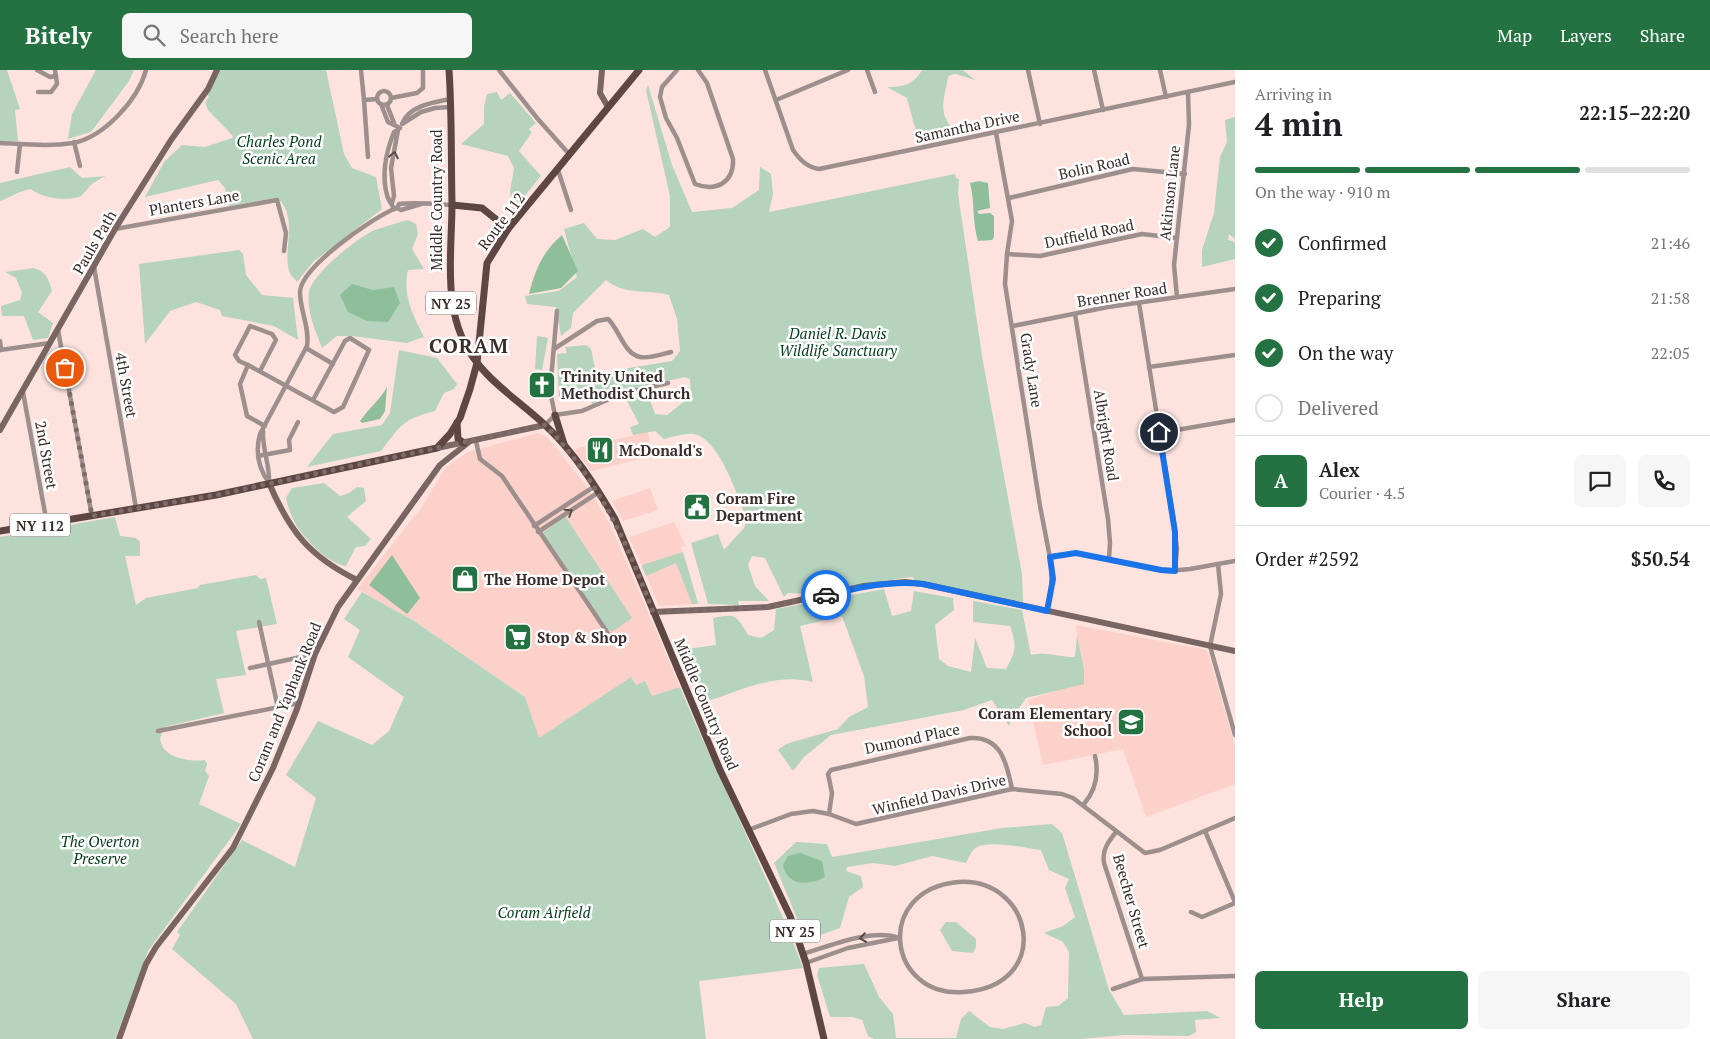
<!DOCTYPE html>
<html lang="en">
<head>
<meta charset="utf-8">
<style>
  :root { --surface:#fff; --page:#f6f6f6; --text:#202124; --muted:#757577; --line:#e0e0e0; --accent:#247241 }
  body { margin:0; font-family:"PT Serif",serif; background:var(--page); color:var(--text); height:100vh; display:flex; flex-direction:column; font-size:19px; white-space:nowrap }
  * { box-sizing:border-box; margin:0 }
  p { font-size:16px; color:var(--muted) }
  .icon { flex:none; width:28px; height:28px; fill:none; stroke:currentColor; stroke-width:2; stroke-linecap:round; stroke-linejoin:round }
  .map { position:relative; flex:1; overflow:hidden }
  .details { display:flex; flex-direction:column; background:var(--surface); width:475px }
  .details>* { flex:none }
  .pin { position:absolute; display:grid; place-items:center; width:42px; height:42px; color:#fff; margin:-21px; border:2px solid #fff; border-radius:50%; box-shadow:0 1px 5px #0007 }
  .courier { position:absolute; display:grid; place-items:center; width:50px; height:50px; margin:-25px; border:4px solid #1a73e8; border-radius:50%; background:#fff; color:#222; box-shadow:0 1px 6px #0007 }
  .overview em { font-style:normal; font-weight:800 }
  .overview div { display:flex; flex-direction:column-reverse }
  .overview { display:flex; align-items:center; justify-content:space-between; height:85px; padding:0 20px }
  h1 { font-size:32px; font-weight:800; line-height:38px }
  .bar { display:grid; grid-template-columns:repeat(4,1fr); gap:8px 5px; align-content:center; height:60px; padding:0 20px }
  .bar i { height:6px; border-radius:4px; background:var(--line) }
  .bar .active { background:var(--accent) }
  .bar p { grid-column:span 4 }
  .line { display:flex; align-items:center; gap:12px; padding:0 20px; border-top:1px solid var(--line) }
  .line div { flex:1 }
  .round { display:grid; place-items:center; flex:none; width:52px; height:52px; border-radius:8px; background:var(--page) }
  ol { padding:0 20px; list-style:none }
  li { display:flex; align-items:center; gap:15px; height:55px }
  li p { margin-inline-start:auto }
  li .icon { padding:5px; border-radius:50%; background:var(--accent); color:#fff; stroke-width:4 }
  li:last-child { color:var(--muted) }
  li i { width:28px; height:28px; border:2px solid var(--line); border-radius:50% }
  .button { display:flex; gap:10px; margin-top:auto; padding:10px 20px }
  .button a { flex:1; height:58px; border-radius:8px; background:var(--accent); color:#fff; font-size:20px; font-weight:800; line-height:58px; text-align:center }
  .button a+a { background:var(--page); color:var(--text) }
  header { display:flex; align-items:center; gap:30px; box-sizing:border-box; height:70px; padding:0 25px; background:var(--accent); color:#fff }
  header strong { font-size:24px }
  nav { display:flex; gap:28px; margin-inline-start:auto; font-size:18px }
  .search { width:350px; height:45px; background:var(--page); display:flex; align-items:center; gap:12px; box-sizing:border-box; padding:0 18px; border-radius:8px; color:var(--muted); font-size:19px }
  main { display:flex; flex:1; min-height:0 }
  .map>svg:first-child { display:block }
  .built { fill:#fbd1ca }
  .green { fill:#b6d3bd }
  .water { fill:#8ebf9a }
  .lines { fill:none; stroke-linecap:round; stroke-linejoin:round }
  .street { stroke:#9d8f8d; stroke-width:4.5 }
  .secondary { stroke:#796561; stroke-width:6 }
  .primary { stroke:#5e4743; stroke-width:7 }
  .oneway { stroke:#574a48 }
  .done { stroke:#7e6c69; stroke-width:5; stroke-dasharray:0 9 }
  .route { stroke:#1a73e8; stroke-width:6 }
  .labels { text-anchor:middle; dominant-baseline:central; stroke-width:5; stroke-linejoin:round; paint-order:stroke }
  .shield { fill:#fff; stroke:#746b6a; stroke-width:1 }
  .shield-label { font-size:14px; font-weight:bold; fill:#392c2a }
  .street-label { font-size:15px; fill:#392c2a; stroke:#fff }
  .park-label { font-size:15px; font-style:italic; fill:#003c1a; stroke:#fff }
  .poi-label { font-size:15px; font-weight:bold; fill:#392c2a; stroke:#fff; text-anchor:start }
  .district-label { font-size:20px; font-weight:bold; letter-spacing:1px; fill:#392c2a; stroke:#fff }
</style>
</head>
<body>
<header>
<strong>Bitely</strong>
<div class="search"><svg class="icon" aria-label="search" viewBox="0 0 24 24"><circle cx="10" cy="10" r="6"/><path d="M15 15l6 6"/></svg>Search here</div>
<nav><a>Map</a><a>Layers</a><a>Share</a></nav>
</header>
<main>
<div class="map">
<svg width="1235" height="969" viewBox="0 0 1235 969">
  <rect width="100%" height="100%" fill="#fde2de"/>
  <g class="built">
    <polygon points="648,362 652,386 591,401 574,379"/>
    <polygon points="538,363 547,367 585,414 610,454 680,617 652,626 636,615 631,607 539,670 525,627 414,551 357,519 421,438 446,397 468,382"/>
    <polygon points="650,418 658,440 623,451 612,431"/>
    <polygon points="674,452 686,476 681,477 698,534 659,536 629,467"/>
    <polygon points="1076,555 1207,580 1235,675 1235,714 1146,747 1123,679 1043,695 1028,630 1081,612"/>
  </g>
  <g class="green">
    <polygon points="0,0 7,0 20,39 15,40 18,71 0,71"/>
    <polygon points="96,0 134,0 129,11 91,62 68,69 72,44"/>
    <path d="M218 0H326L344 84 352 98 376 107 382 139 313 192 297 212C295 209 291 206 290 203 281 184 300 146 277 128L229 136 225 118 218 110 145 127 164 92 182 75 205 77 232 68 233 66 208 40 205 33 209 26 205 23Z"/>
    <path d="M922 0H963L975 10 956 4 950 5 948 8C942 38 938 43 959 67L921 72 914 54 907 28 887 17C903 17 913 15 922 0Z"/>
    <path d="M648 15 672 95 692 142 732 138 759 120 760 97 771 104 773 124 769 142 955 104 956 108 959 109 958 124 983 292 1022 504 1023 533 914 510 913 507C872 511 830 525 788 523L784 527 765 488 752 486 748 495 755 516 769 531H738L739 535 708 534 691 473 718 464 724 480 744 458 747 450C738 428 720 369 694 364 685 363 672 367 664 369L655 361 633 365 630 357 639 354 626 329 643 324 650 330 655 344 667 345 691 326 690 309 685 307 619 322 592 334 589 324 559 329 557 284 567 283 565 277 586 275 591 279 595 298 604 308 629 298 672 291 680 281 677 249 669 225C648 219 625 226 606 210L573 243 571 258 561 266 556 237 527 234 525 226 559 221 577 207 564 159 584 153 597 169 615 170 643 159 655 167 670 157V126L646 20Z"/>
    <polygon points="497,22 501,30 510,23 536,53 529,59 532,62 519,81 541,106 513,140 510,122 514,98 508,86 461,74 484,54 484,36 487,24"/>
    <polygon points="1235,47 1235,169 1229,164 1228,170 1235,172 1235,189 1202,197 1202,180 1214,143 1220,87 1227,72 1225,50"/>
    <path d="M70 97 82 108 106 106C101 108 96 111 92 114 88 117 85 123 81 126 67 132 41 128 31 119 18 121 12 127 0 131V113Z"/>
    <path d="M408 150 416 154 418 164 412 179 424 199 408 200C402 224 413 246 424 267L407 273 352 266H337L322 278C316 262 306 240 309 222 312 204 358 167 375 160 386 156 397 153 408 150Z"/>
    <polygon points="239,180 243,184 246,205 262,225 293,228 298,270 274,256 222,246 220,240 196,232 170,241 145,274 139,194"/>
    <path d="M34 198C46 202 49 209 52 221L38 242 53 253 48 268 33 270 24 246H2L1 236 20 230 22 223 16 208 5 202Z"/>
    <polygon points="537,266 548,268 542,300 535,299"/>
    <path d="M399 280 437 288 457 314 454 319 444 323 435 341C403 349 401 355 381 381L307 397 333 364 382 355 390 343Z"/>
    <path d="M324 413 340 426 349 423 357 417 364 418 366 431 347 447 371 469 365 476 356 477 346 496C326 493 300 465 292 447 289 441 288 434 286 428L292 418Z"/>
    <polygon points="565,446 632,548 613,561 608,560 543,463"/>
    <path d="M115 447 120 466 136 468 140 472V486H125L136 535 146 528 198 518 200 515 256 505 260 509 266 508 277 554 236 561 246 605 216 609 224 643 164 657 160 669C161 673 163 678 165 680 173 689 194 692 205 690L207 694 205 701 209 706 199 734 241 754 148 881 115 969H0V467Z"/>
    <polygon points="683,482 698,533 692,534 676,493 646,506 642,495"/>
    <path d="M884 519 892 546 911 541 914 521 953 528 954 540 935 555 939 589 948 596 971 602 975 568 987 598 1006 599C1016 581 1017 575 1010 556L973 552V531L1022 540 1031 585C1047 581 1058 587 1075 587L1077 566 1084 599V614L1026 628 1011 650 1009 656 992 630 964 640 831 665 804 687 793 701 778 680 786 674 838 659 849 647 868 637 864 606 842 546 800 556 813 612C776 602 737 622 702 633L682 584 687 579 716 575 713 548C736 543 736 545 748 565L761 568 774 560 776 539Z"/>
    <path d="M362 522 414 551 525 627 539 668 631 607 636 615 645 611 652 626 680 617C719 711 767 803 803 898L699 911 706 969H253L236 934 172 879 180 865 177 862 242 770 295 797 316 728 286 705 318 651 372 675 389 661 404 627 348 587 360 560 344 549Z"/>
    <path d="M1052 754 1062 763 1109 920 1124 945 1207 941 1221 948 1195 950 1196 962 1189 966 1125 965 1080 969H874L868 966 862 950 853 947H830L817 905 819 898 864 894 879 927 893 944 896 968H956L961 949 969 941 990 957 1003 959 1025 953 1035 957 1041 955 1046 937 1058 936 1068 928 1069 882 1063 872 1044 863 1063 856 1075 847 1065 818 1069 809 1049 800 1041 780C1026 778 990 770 977 777 971 781 969 787 966 793L932 786 895 796 873 793 847 797 846 801 861 806 863 817 849 827 840 858 806 870 774 793 796 772 827 774 832 787 1002 758Z"/>
    <polygon points="946,852 956,852 976,869 976,877 973,883 952,881 940,860"/>
  </g>
  <g class="water">
    <path d="M979 111 988 113 990 138 977 141 979 144 990 143 994 146V167L992 170 978 171C972 152 975 132 970 113Z"/>
    <path d="M562 165 578 201 561 218 529 224C535 200 543 181 562 165Z"/>
    <polygon points="352,214 373,220 394,217 400,233 388,252 367,251 348,242 340,225"/>
    <path d="M387 317 385 341 380 349 362 353 360 351C368 339 380 330 387 317Z"/>
    <polygon points="392,485 420,528 407,544 369,515"/>
    <path d="M800 783 822 791 825 807C808 816 787 816 783 795L788 786Z"/>
  </g>
  <g class="lines">
    <g class="street">
      <polyline points="37,0 50,7 56,6"/>
      <polyline points="361,0 364,30 377,29"/>
      <polyline points="499,0 537,48 570,85"/>
      <path d="M677 0 662 17 660 27 666 48 677 68 695 114C716 122 734 113 733 89L707 13 698 0"/>
      <path d="M765 0 793 80C800 90 807 97 819 99L1235 12"/>
      <polyline points="867,0 875,22"/>
      <polyline points="1028,0 1040,54"/>
      <polyline points="1094,0 1103,40"/>
      <polyline points="1160,0 1166,27"/>
      <circle cx="384" cy="28" r="7"/>
      <polyline points="38,22 51,22 57,14 55,0"/>
      <polyline points="391,28 417,23 423,18 423,0"/>
      <path d="M450 29C434 32 408 36 402 54L421 42 435 38 450 37"/>
      <polyline points="364,30 368,87"/>
      <polyline points="776,30 848,0"/>
      <polyline points="381,34 388,52 400,58"/>
      <polyline points="387,35 394,53"/>
      <polyline points="996,63 1012,151 1007,184 1005,214 1040,436 1052,498 1051,520 1047,541"/>
      <polyline points="74,72 80,96"/>
      <path d="M0 73C24 74 48 77 73 73 104 67 138 30 146 0"/>
      <polyline points="558,100 571,140"/>
      <polyline points="17,102 20,74"/>
      <polyline points="1009,128 1133,99 1185,104"/>
      <path d="M392 133 394 126 391 98 398 60 394 62C386 82 381 103 387 125 388 130 392 134 394 139L397 138"/>
      <path d="M421 134 401 140 397 138 399 134C416 132 434 134 452 135"/>
      <polyline points="115,159 277,130 286,163 284,181"/>
      <polyline points="1007,184 1040,186 1142,164 1177,168"/>
      <polyline points="94,197 136,438"/>
      <polyline points="1177,227 1174,195 1189,55 1188,22"/>
      <polyline points="1139,233 1173,446 1177,479 1175,501"/>
      <polyline points="1075,244 1108,449 1110,473 1109,489"/>
      <polyline points="1013,256 1108,237 1235,219"/>
      <polyline points="58,260 92,446"/>
      <polyline points="0,271 1,280"/>
      <polyline points="306,278 333,294"/>
      <path d="M554 279 597 251 608 249C619 259 624 284 640 287 649 289 662 284 671 282"/>
      <polyline points="0,280 50,273"/>
      <polyline points="248,295 239,291 235,285 250,256 272,264 276,270 260,301"/>
      <polyline points="1149,297 1235,285"/>
      <polyline points="23,322 47,454"/>
      <polyline points="555,345 582,341 621,324 668,313"/>
      <polyline points="545,355 555,345 550,321 557,241"/>
      <polyline points="265,356 247,346 240,314 248,295 334,342 343,337 369,280 350,268 345,271 313,330"/>
      <path d="M263 361C262 379 270 395 269 412"/>
      <polyline points="1159,363 1235,350"/>
      <polyline points="476,371 480,389 502,406 611,568"/>
      <polyline points="258,386 290,380 289,370 298,352"/>
      <path d="M269 413C259 399 255 382 260 364L307 276C310 258 300 241 300 222 301 197 371 149 394 139"/>
      <polyline points="534,456 595,416"/>
      <polyline points="538,462 599,422"/>
      <polyline points="1050,487 1076,483 1168,501 1190,499 1235,491"/>
      <polyline points="1218,494 1221,524 1210,576 1235,665"/>
      <polyline points="259,552 278,638"/>
      <polyline points="250,598 315,584"/>
      <polyline points="158,661 299,633"/>
      <path d="M1084 734C1096 720 1099 704 1095 686"/>
      <path d="M829 744 832 723 828 704 831 700 970 668C1002 666 1007 695 1012 719"/>
      <polyline points="748,760 791,744 813,741 829,744 856,754 1012,719 1062,724 1073,728 1145,783 1160,780 1235,748"/>
      <polyline points="1205,761 1235,832"/>
      <path d="M1116 762C1108 772 1102 780 1104 793L1142 909"/>
      <path d="M958 812C1034 807 1054 916 964 922 887 928 873 820 958 812Z"/>
      <polyline points="1191,842 1202,847 1235,833"/>
      <path d="M803 884C829 876 873 858 899 868"/>
      <polyline points="806,893 848,878 898,868"/>
      <polyline points="1113,919 1142,909 1235,906"/>
    </g>
    <g class="secondary">
      <polyline points="602,0 600,23 608,37"/>
      <polyline points="0,360 115,159 171,70 208,19 217,0"/>
      <polyline points="437,378 545,355"/>
      <path d="M269 413C290 462 309 486 357 510"/>
      <polyline points="653,542 768,537 864,516 905,512 923,514 1235,581"/>
      <polyline points="119,969 146,894 156,877 233,778 273,698 297,639 315,584 338,537 440,395 469,372"/>
    </g>
    <g class="primary">
      <path d="M449 0C452 44 451 89 452 133 452 188 440 247 478 294 497 318 523 334 545 355 574 382 595 415 615 449L720 700 790 846 806 893 824 969"/>
      <polyline points="452,135 482,138 508,159"/>
      <polyline points="555,345 564,374"/>
      <polyline points="457,353 458,369 464,373"/>
      <polyline points="0,461 216,425 437,378 450,364 460,348 470,319 477,293 487,193 508,159 639,0"/>
    </g>
  </g>
  <defs><path id="oneway-chevron" d="M-2-3.5L2.5 0L-2 3.5" fill="none" stroke-width="1.6" stroke-linecap="round" stroke-linejoin="round" transform="scale(1.25)"/></defs>
  <g class="oneway">
    <use href="#oneway-chevron" transform="translate(394 85) rotate(-79)"/>
    <use href="#oneway-chevron" transform="translate(569 442) rotate(-33)"/>
    <use href="#oneway-chevron" transform="translate(863 868) rotate(171)"/>
  </g>
  <g class="lines">
    <path class="done" d="M65 298 92 446 216 425 545 355C598 409 627 472 653 542L768 537 826 525"/>
    <path class="route" d="M826 525C858 518 889 510 923 514L1047 541 1053 509 1050 487 1076 483 1161 500 1175 501V462L1159 362"/>
  </g>
  <defs>
    <g id="church-square" transform="scale(1.4375)"><rect x="-9" y="-9" width="18" height="18" rx="4" fill="#247241" stroke="#fff"/><path d="M-1.2-6h2.4v3.5h3.3v2.4h-3.3V6h-2.4V-.1h-3.3v-2.4h3.3Z" fill="#fff"/></g>
    <g id="restaurant-square" transform="scale(1.4375)"><rect x="-9" y="-9" width="18" height="18" rx="4" fill="#247241" stroke="#fff"/><path d="M-5-6h1v4h1v-4h1v4h1v-4h1v5L-1.5 .5V6h-2V.5L-5-1ZM5-6V6H3V1.5H1.5Q1.5-4 5-6Z" fill="#fff"/></g>
    <g id="civic-square" transform="scale(1.4375)"><rect x="-9" y="-9" width="18" height="18" rx="4" fill="#247241" stroke="#fff"/><path d="M-.6-6.5H3V-4.5H.6V-3L4-1V1h2V6H-6V1h2V-1L-.6-3ZM-1.2 2.5V6h2.4V2.5Z" fill="#fff"/></g>
    <g id="shop-square" transform="scale(1.4375)"><rect x="-9" y="-9" width="18" height="18" rx="4" fill="#247241" stroke="#fff"/><path d="M-5-2.5h2.3a2.7 3.5 0 0 1 5.4 0H5L5.5 6h-11ZM-1.5-2.5h3a1.5 2.3 0 0 0-3 0Z" fill="#fff"/></g>
    <g id="supermarket-square" transform="scale(1.4375)"><rect x="-9" y="-9" width="18" height="18" rx="4" fill="#247241" stroke="#fff"/><path d="M-6-5.5h2.5l.6 2H6L4.5 2H-2.5L-4.4-4H-6ZM-1.5 3.2a1.3 1.3 0 1 0 .1 0ZM3 3.2a1.3 1.3 0 1 0 .1 0Z" fill="#fff"/></g>
    <g id="school-square" transform="scale(1.4375)"><rect x="-9" y="-9" width="18" height="18" rx="4" fill="#247241" stroke="#fff"/><path d="M0-5L7-2L0 1L-7-2ZM-4 1L0 2.5L4 1V4Q0 6-4 4Z" fill="#fff"/></g>
  </defs>
  <g fill-rule="evenodd">
    <use href="#church-square" x="542" y="315"/>
    <use href="#restaurant-square" x="600" y="380"/>
    <use href="#civic-square" x="697" y="437"/>
    <use href="#shop-square" x="465" y="509"/>
    <use href="#supermarket-square" x="518" y="567"/>
    <use href="#school-square" x="1131" y="652"/>
  </g>
  <g class="labels">
    <g class="shield">
      <rect x="426" y="221.5" width="50" height="23" rx="4"/>
      <rect x="10" y="443.5" width="60" height="23" rx="4"/>
      <rect x="770" y="849.5" width="50" height="23" rx="4"/>
    </g>
    <g class="shield-label">
      <text x="451" y="233">NY 25</text>
      <text x="40" y="455">NY 112</text>
      <text x="795" y="861">NY 25</text>
    </g>
    <g class="street-label">
      <text transform="translate(967 56) rotate(-12)">Samantha Drive</text>
      <text transform="translate(1094 96) rotate(-13)">Bolin Road</text>
      <text transform="translate(1169 123) rotate(-84)">Atkinson Lane</text>
      <text transform="translate(436 130) rotate(-90)">Middle Country Road</text>
      <text transform="translate(194 132) rotate(-10)">Planters Lane</text>
      <text transform="translate(501 151) rotate(-53)">Route 112</text>
      <text transform="translate(1089 163) rotate(-12)">Duffield Road</text>
      <text transform="translate(94 172) rotate(-60)">Pauls Path</text>
      <text transform="translate(1122 224) rotate(-9)">Brenner Road</text>
      <text transform="translate(1032 300) rotate(81)">Grady Lane</text>
      <text transform="translate(127 315) rotate(80)">4th Street</text>
      <text transform="translate(1107 365) rotate(81)">Albright Road</text>
      <text transform="translate(47 385) rotate(80)">2nd Street</text>
      <text transform="translate(284 632) rotate(-68)">Coram and Yaphank Road</text>
      <text transform="translate(707 634) rotate(67)">Middle Country Road</text>
      <text transform="translate(912 668) rotate(-12)">Dumond Place</text>
      <text transform="translate(939 724) rotate(-13)">Winfield Davis Drive</text>
      <text transform="translate(1132 831) rotate(74)">Beecher Street</text>
    </g>
    <g class="park-label">
      <text x="279" y="71">Charles Pond<tspan x="279" dy="17">Scenic Area</tspan></text>
      <text x="838" y="263">Daniel R. Davis<tspan x="838" dy="17">Wildlife Sanctuary</tspan></text>
      <text x="100" y="771">The Overton<tspan x="100" dy="17">Preserve</tspan></text>
      <text x="544" y="842">Coram Airfield</text>
    </g>
    <g class="poi-label">
      <text x="561" y="306">Trinity United<tspan x="561" dy="17">Methodist Church</tspan></text>
      <text x="619" y="380">McDonald's</text>
      <text x="716" y="428">Coram Fire<tspan x="716" dy="17">Department</tspan></text>
      <text x="484" y="509">The Home Depot</text>
      <text x="537" y="567">Stop &amp; Shop</text>
      <text x="1112" y="643" text-anchor="end">Coram Elementary<tspan x="1112" dy="17">School</tspan></text>
    </g>
    <g class="district-label">
      <text x="469" y="275">CORAM</text>
    </g>
  </g>
</svg>
<div class="pin" style="left:65px;top:298px;background:#ea580c"><svg class="icon" aria-label="bag" viewBox="0 0 24 24"><path d="M5 8h14l-1 12H6zM9 8a3 3 0 0 1 6 0"/></svg></div>
<div class="pin" style="left:1159px;top:362px;background:#1f2937"><svg class="icon" aria-label="home" viewBox="0 0 24 24"><path d="M3 11l9-7 9 7M6 9v11h12V9"/></svg></div>
<div class="courier" style="left:826px;top:525px"><svg class="icon" aria-label="car" viewBox="0 0 24 24"><path d="M5 17H2v-5l4-1 3-4h7l3 4 3 1v5h-3M9 17h6M6 11h13"/><circle cx="7" cy="17" r="2"/><circle cx="17" cy="17" r="2"/></svg></div>
</div>
<section class="details">
<div class="overview"><div><h1>4 min</h1><p>Arriving in</p></div><em>22:15–22:20</em></div>
<div class="bar"><i class="active"></i><i class="active"></i><i class="active"></i><i></i><p>On the way · 910 m</p></div>
<ol>
<li><svg class="icon" aria-label="check" viewBox="0 0 24 24"><path d="M5 12l5 5 9-10"/></svg>Confirmed<p>21:46</p></li>
<li><svg class="icon" aria-label="check" viewBox="0 0 24 24"><path d="M5 12l5 5 9-10"/></svg>Preparing<p>21:58</p></li>
<li><svg class="icon" aria-label="check" viewBox="0 0 24 24"><path d="M5 12l5 5 9-10"/></svg>On the way<p>22:05</p></li>
<li><i></i>Delivered</li>
</ol>
<div class="line" style="height:90px"><b class="round" style="background:var(--accent);color:#fff">A</b><div><b>Alex</b><p>Courier · 4.5</p></div><a class="round"><svg class="icon" aria-label="chat" viewBox="0 0 24 24"><path d="M4 5h16v11H9l-5 4z"/></svg></a><a class="round"><svg class="icon" aria-label="phone" viewBox="0 0 24 24"><path d="M5 4h4l2 5-3 2q2 4 5 5l2-3 5 2v4C11 20 4 13 5 4z"/></svg></a></div>
<div class="line" style="height:65px"><div>Order #2592</div><b>$50.54</b></div>
<div class="button"><a>Help</a><a>Share</a></div>
</section>
</main>
</body>
</html>
